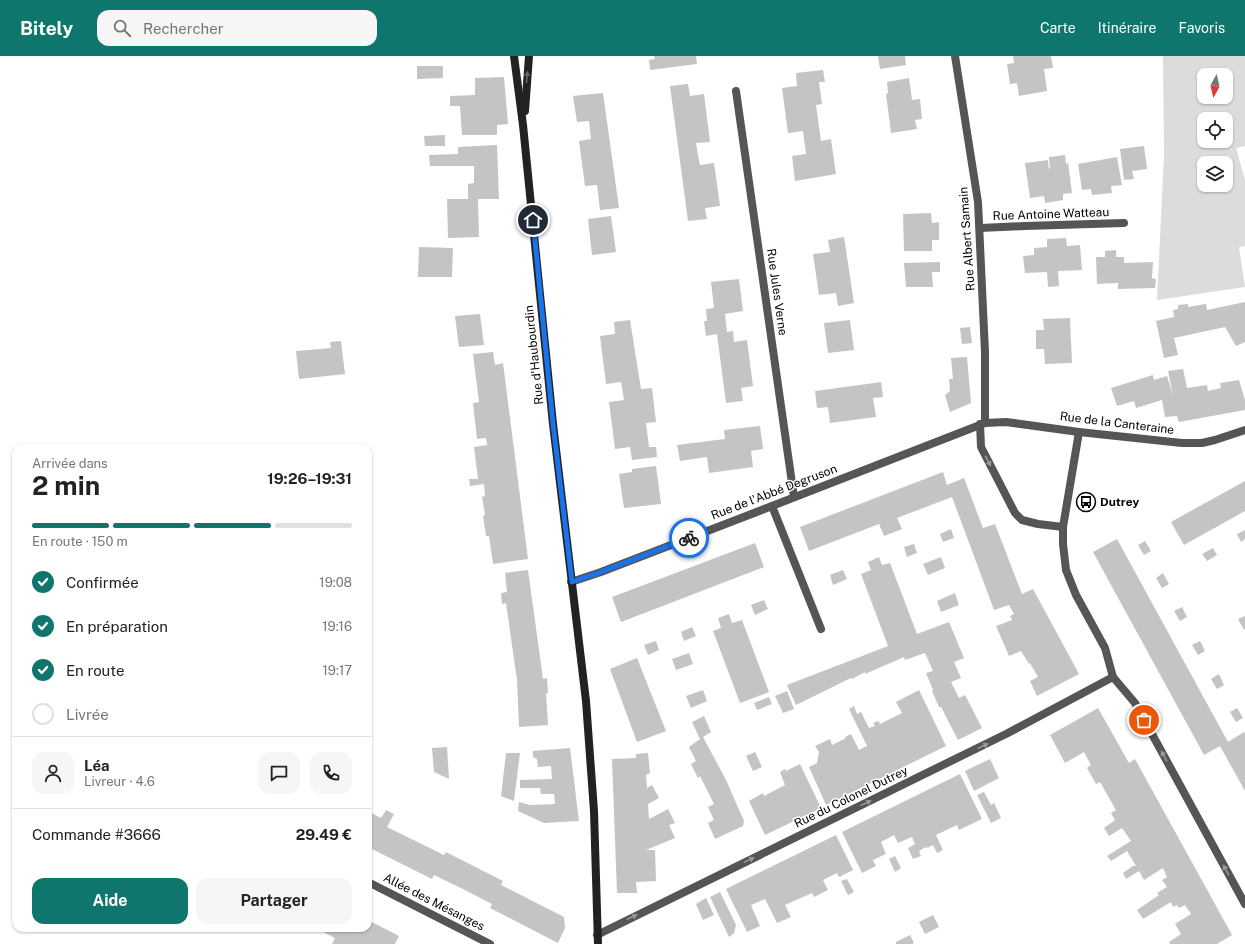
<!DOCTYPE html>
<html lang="fr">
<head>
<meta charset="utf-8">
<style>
  :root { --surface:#fff; --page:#f6f6f6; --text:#222; --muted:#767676; --line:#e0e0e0; --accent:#0f766e }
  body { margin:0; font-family:"Public Sans",sans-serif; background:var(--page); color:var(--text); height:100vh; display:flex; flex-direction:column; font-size:15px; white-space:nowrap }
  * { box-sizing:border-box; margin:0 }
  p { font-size:13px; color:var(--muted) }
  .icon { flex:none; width:22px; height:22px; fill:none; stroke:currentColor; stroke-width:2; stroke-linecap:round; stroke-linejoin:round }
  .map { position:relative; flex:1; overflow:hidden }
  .side { position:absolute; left:12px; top:388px; width:360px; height:488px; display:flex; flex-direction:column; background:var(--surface); border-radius:12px; box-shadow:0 1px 3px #0004 }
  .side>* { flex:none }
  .needle { width:26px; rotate:188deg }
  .buttons { position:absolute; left:1197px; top:12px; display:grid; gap:8px }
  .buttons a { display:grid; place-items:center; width:36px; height:36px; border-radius:8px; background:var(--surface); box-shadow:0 1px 3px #0004; font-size:20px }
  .pin { position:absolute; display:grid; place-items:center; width:34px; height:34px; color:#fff; margin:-17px; border:2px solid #fff; border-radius:50%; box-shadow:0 1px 4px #0007 }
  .courier { position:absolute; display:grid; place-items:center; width:40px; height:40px; margin:-20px; border:3px solid #1a73e8; border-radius:50%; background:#fff; color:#222; box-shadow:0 1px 5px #0007 }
  .summary em { font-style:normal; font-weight:700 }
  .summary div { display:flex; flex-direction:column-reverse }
  .summary { display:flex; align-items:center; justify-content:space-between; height:68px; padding:0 20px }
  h1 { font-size:26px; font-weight:700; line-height:30px }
  .bar { display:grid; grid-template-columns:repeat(4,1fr); gap:6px 4px; align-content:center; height:48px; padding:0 20px }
  .bar i { height:5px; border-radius:3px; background:var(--line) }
  .bar .on { background:var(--accent) }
  .bar p { grid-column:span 4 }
  .line { display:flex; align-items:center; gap:10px; padding:0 20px; border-top:1px solid var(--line) }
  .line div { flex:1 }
  .round { display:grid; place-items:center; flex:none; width:42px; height:42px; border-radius:12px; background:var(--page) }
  ol { padding:0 20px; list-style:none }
  li { display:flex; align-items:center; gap:12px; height:44px }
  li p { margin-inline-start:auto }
  li .icon { padding:4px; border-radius:50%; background:var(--accent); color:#fff; stroke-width:4 }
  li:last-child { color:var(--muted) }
  li i { width:22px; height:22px; border:2px solid var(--line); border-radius:50% }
  .button { display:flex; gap:8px; margin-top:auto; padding:8px 20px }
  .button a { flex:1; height:46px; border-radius:12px; background:var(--accent); color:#fff; font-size:16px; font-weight:700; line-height:46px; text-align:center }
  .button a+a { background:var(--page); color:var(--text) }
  header { display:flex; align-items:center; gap:24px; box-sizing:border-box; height:56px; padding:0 20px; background:var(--accent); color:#fff }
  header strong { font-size:19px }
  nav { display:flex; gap:22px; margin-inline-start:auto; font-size:14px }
  .search { width:280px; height:36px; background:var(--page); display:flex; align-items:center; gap:10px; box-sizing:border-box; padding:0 14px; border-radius:12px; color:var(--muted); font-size:15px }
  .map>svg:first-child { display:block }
  .green { fill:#dcdcdc; fill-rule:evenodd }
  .building { fill:#c4c4c4 }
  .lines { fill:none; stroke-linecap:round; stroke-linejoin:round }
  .lane { stroke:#555; stroke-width:8 }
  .street { stroke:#555; stroke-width:8 }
  .secondary { stroke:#222; stroke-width:8 }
  .oneway { fill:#646464 }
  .oneway2 { fill:#999 }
  .done { stroke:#595959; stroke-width:4; stroke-dasharray:0 7.2 }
  .route { stroke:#1a73e8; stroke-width:5 }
  .labels { text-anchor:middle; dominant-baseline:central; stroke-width:3; stroke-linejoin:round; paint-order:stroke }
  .street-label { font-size:12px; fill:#000; stroke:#fff }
  .poi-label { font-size:12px; font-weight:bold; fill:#000; stroke:#fff; text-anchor:start }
</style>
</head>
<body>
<header>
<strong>Bitely</strong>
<div class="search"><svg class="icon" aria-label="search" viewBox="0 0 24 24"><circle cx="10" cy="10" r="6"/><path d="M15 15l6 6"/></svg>Rechercher</div>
<nav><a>Carte</a><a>Itinéraire</a><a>Favoris</a></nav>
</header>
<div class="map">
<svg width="1245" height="888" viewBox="0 0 1245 888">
  <rect width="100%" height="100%" fill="#fff"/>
  <path class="green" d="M1163 0H1245V90L1236 92 1245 124V190L1239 191 1245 231 1157 244 1164 100ZM1204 19H1226V41H1204ZM1204 63H1226V85H1204ZM1204 107H1226V129H1204Z"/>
  <g class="building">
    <polygon points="654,0 696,0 697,8 650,14 649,4 655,3"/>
    <polygon points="878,0 905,0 906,9 880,13"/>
    <polygon points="1013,0 1051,0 1053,12 1044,13 1047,35 1019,40 1017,27 1010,28 1007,8 1014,7"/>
    <polygon points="417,10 443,10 443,22 417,23"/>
    <polygon points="823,14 825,26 819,26 822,48 816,49 821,85 831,83 836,118 795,125 792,100 806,98 803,75 788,77 782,32 797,30 796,17"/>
    <polygon points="504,21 508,68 497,69 497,79 462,79 460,50 450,50 450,40 475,39 475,22"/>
    <polygon points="909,22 912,44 920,43 922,63 915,64 917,73 891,77 886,38 888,37 887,26"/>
    <polygon points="688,28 690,40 704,38 710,86 696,87 698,99 700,109 714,107 720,150 705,152 707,163 688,165 670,30"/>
    <polygon points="603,37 619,152 600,154 597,129 585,130 579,85 591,83 589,65 577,66 573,40"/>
    <polygon points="445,79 445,90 425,90 424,80"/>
    <polygon points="497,89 499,143 478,143 479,181 448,182 447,143 468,143 468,128 474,127 474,110 430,110 429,99 458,98 458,91"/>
    <polygon points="1144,90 1147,113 1132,115 1134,123 1124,124 1120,93"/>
    <polygon points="1065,99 1066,108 1068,107 1072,137 1063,138 1063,144 1045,147 1044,140 1030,142 1025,107 1048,104 1049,113 1050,112 1049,101"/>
    <polygon points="1117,101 1122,129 1111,130 1112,137 1092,139 1091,133 1082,134 1078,108"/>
    <polygon points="931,157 932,167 939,166 939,184 932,184 932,195 904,195 903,158"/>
    <polygon points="611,160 616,196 592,199 588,163"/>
    <polygon points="844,181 854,247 838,250 836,237 819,239 813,198 830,196 828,184"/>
    <polygon points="1066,182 1067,190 1080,189 1082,214 1058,215 1059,230 1048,231 1047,216 1025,217 1023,200 1034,199 1034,192 1047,191 1047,183"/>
    <polygon points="419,191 453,192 452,221 418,221"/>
    <polygon points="1116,194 1116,201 1124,201 1124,207 1153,206 1152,222 1156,223 1155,232 1118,233 1118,227 1097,228 1096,201 1105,201 1105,195"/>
    <polygon points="940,206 940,216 932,216 933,231 906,231 904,207"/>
    <polygon points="739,223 743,255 725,258 727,276 733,275 734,286 747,284 753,330 741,332 743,345 726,347 717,278 706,280 704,265 707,265 706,253 714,252 711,226"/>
    <polygon points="1245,246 1245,286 1236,290 1225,271 1174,282 1178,299 1164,302 1156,265 1174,261 1173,254 1178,253 1178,249 1188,248 1188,251 1206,248 1207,254"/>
    <polygon points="480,258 484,289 459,291 455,260"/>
    <polygon points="1070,262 1072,307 1045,308 1044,293 1036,293 1036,274 1044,274 1043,263"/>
    <polygon points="630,264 641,333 652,332 656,366 646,367 649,391 656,391 657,401 632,404 630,391 615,393 609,346 624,344 621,326 606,328 600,280 615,278 614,266"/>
    <polygon points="850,264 854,294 828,297 824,267"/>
    <polygon points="970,271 972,287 962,288 960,272"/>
    <polygon points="341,285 345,318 299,323 296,295 331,292 330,286"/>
    <polygon points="493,296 495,309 503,307 528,503 493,508 489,480 486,480 483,460 485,459 482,441 485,440 484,428 470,430 469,423 478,423 474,391 487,389 486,382 477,383 473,347 479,346 473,298"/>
    <polygon points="967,301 971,347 950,356 945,339 950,335 949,323 953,323 951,302"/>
    <polygon points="1183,313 1187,332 1207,329 1208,335 1221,332 1220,327 1239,324 1245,344 1245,354 1179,366 1177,360 1165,361 1162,344 1136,352 1134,345 1117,350 1111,332 1153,319 1154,324 1167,320 1173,339 1168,315"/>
    <polygon points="881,326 883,341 873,342 876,361 830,367 828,351 817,352 815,335"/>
    <polygon points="760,370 763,393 751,395 753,411 709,417 707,401 680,405 677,389 725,383 724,374"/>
    <polygon points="656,410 661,448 624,452 619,418 632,416 632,413"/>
    <polygon points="943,416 947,429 964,422 983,472 995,468 1022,538 1033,533 1079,618 1037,640 1030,625 1038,621 1030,607 1029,608 1021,595 1009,600 996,570 1012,564 1010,560 1014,558 1009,549 994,554 952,441 897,462 902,473 884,480 879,468 809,495 800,471"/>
    <polygon points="1245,425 1245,455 1184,489 1171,466"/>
    <polygon points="951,473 954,482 943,486 940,478"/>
    <polygon points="1245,474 1245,483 1241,486 1237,478"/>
    <polygon points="1117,483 1228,686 1244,676 1245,678 1245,735 1220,690 1204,699 1093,496"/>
    <polygon points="1145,485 1151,495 1144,499 1138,489"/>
    <polygon points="755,487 764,511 621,566 612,541"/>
    <polygon points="914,488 917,497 907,501 904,491"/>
    <polygon points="1213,492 1217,499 1207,505 1202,498"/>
    <polygon points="879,501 882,509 890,507 917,578 949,566 964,602 954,606 961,622 951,626 959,642 965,639 982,672 958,684 941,651 939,651 932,635 933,634 926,617 933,615 925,597 905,604 904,601 865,618 865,616 852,623 851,622 796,649 787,629 888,590 861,518 871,514 868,506"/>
    <polygon points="941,501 945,512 928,519 923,508"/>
    <polygon points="528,514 543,623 547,622 548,637 546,637 548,669 519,671 517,624 506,547 502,548 501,537 507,536 505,517"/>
    <polygon points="843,514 847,523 833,529 830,519"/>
    <polygon points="1163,517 1169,528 1162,532 1156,522"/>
    <polygon points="955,537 959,549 941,556 937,545"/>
    <polygon points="764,544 768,553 755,559 751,549"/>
    <polygon points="1182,551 1187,561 1180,565 1174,555"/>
    <polygon points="729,558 732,567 742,564 769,636 740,647 713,575 721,572 718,562"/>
    <polygon points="1245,560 1245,573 1244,574 1238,563"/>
    <polygon points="692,571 696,580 684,585 681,576"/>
    <polygon points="656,585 659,594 648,599 644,589"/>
    <polygon points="1200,585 1205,595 1198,599 1192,589"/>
    <polygon points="689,597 693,608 676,614 672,603"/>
    <polygon points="637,602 666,675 637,686 610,613"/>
    <polygon points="1219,618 1224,629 1217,633 1211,623"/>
    <polygon points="703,634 707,645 691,652 686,640"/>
    <polygon points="919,634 946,690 826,749 809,711 817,707 819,696 815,690 830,683 832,689 846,682 845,681 851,678 859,694 867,690 849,653 854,650 857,658 861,656 869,672 875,670 873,667 878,665 880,668 902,657 896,646"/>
    <polygon points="787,635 794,653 783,657 775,640"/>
    <polygon points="769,641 772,648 757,654 754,647"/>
    <polygon points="1098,652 1129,707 1135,703 1232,879 1217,888 1170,888 1169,886 1181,878 1175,868 1191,858 1185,849 1179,852 1177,849 1173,851 1171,846 1143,863 1137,854 1159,839 1157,837 1167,831 1162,824 1167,821 1163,812 1144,824 1139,815 1126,823 1123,817 1133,810 1136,810 1127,795 1111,805 1107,800 1131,785 1122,772 1109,780 1104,772 1115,764 1111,757 1116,754 1100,726 1096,728 1087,712 1091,709 1084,696 1065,707 1050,679"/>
    <polygon points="1237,652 1243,662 1236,666 1230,656"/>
    <polygon points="704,660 711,676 703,681 726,724 744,765 743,770 715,783 708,767 714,764 708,751 714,748 700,720 698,722 691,708 696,705 689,691 700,683 692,666"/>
    <polygon points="447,691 449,723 434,716 432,692"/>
    <polygon points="570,692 579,765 544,767 518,755 519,746 530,749 555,748 554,738 541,738 540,732 520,732 520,724 552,723 551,710 538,711 537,703 533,701 533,695"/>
    <polygon points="755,696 762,711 753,715 746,700"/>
    <polygon points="506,697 520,697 514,745 501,740"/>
    <polygon points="648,697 650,717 646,719 647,732 652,729 659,742 648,748 649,763 668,753 675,767 669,769 675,782 646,794 655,794 656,825 636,826 637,837 617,837 612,703 636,702 636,698"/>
    <polygon points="990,703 999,722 974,735 965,715"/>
    <polygon points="800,708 821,752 765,779 749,745 763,737 764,740 785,729 780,716 785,713 786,715"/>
    <polygon points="960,718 982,763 959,774 957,769 936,779 943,794 937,797 933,789 927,792 926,791 919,795 921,800 913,803 908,792 915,788 912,781 898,787 894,779 881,786 886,798 873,804 876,810 862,817 842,776"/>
    <polygon points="984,736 991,749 994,747 1001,762 991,767 977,739"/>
    <polygon points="386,754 394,758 387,771 444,799 446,796 503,825 501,829 564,861 565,872 558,887 490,852 492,848 463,833 434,819 432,823 368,791 368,755 381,762"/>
    <polygon points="836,779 853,814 839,821 837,817 823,824 828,834 814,841 812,837 785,849 791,861 777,867 765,843 751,849 760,870 747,876 726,833"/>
    <polygon points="895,800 901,812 895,816 889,803"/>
    <polygon points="847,823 854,836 848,839 841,825"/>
    <polygon points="720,836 736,869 734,877 729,881 710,841"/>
    <polygon points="706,842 714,859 703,864 696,848"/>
    <polygon points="933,859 939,871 925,878 919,866"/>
    <polygon points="368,864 399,880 395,888 332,888 335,882 316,872 368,872"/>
    <polygon points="910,879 914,887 912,888 896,888 896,886"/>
  </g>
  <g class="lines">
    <polyline class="lane" points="980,368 981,391 1015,457 1022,464 1038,468 1063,471"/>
    <g class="street">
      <polyline points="955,0 978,146 985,296 985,367"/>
      <polyline points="736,35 794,441"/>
      <polyline points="980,172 1025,170 1124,167"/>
      <polyline points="1079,376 1063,471 1063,488 1066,514 1076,539 1105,592 1113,621 1135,647 1245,848"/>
      <polyline points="772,450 821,573"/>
      <polyline points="571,526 601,516 772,450 985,367 1006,366 1079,376 1182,387 1202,387 1215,384 1245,374"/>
      <polyline points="368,826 490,888"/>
      <polyline points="597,879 1006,678 1113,621"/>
    </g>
    <g class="secondary">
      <polyline points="514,0 523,69 553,368 586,645 594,755 598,888"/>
      <polyline points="525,55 529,0"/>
    </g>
  </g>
  <defs><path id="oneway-solid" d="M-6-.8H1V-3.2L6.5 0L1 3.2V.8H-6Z"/></defs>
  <use class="oneway" href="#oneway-solid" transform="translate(527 21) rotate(-85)"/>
  <g class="oneway2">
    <use href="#oneway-solid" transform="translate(988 405) rotate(63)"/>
    <use href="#oneway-solid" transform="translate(983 690) rotate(-26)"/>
    <use href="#oneway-solid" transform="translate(1164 700) rotate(-119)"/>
    <use href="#oneway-solid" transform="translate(866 747) rotate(-26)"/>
    <use href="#oneway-solid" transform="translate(749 804) rotate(-26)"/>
    <use href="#oneway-solid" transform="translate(1226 814) rotate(-119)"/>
    <use href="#oneway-solid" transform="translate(632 861) rotate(-26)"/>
  </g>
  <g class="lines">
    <polyline class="done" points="689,482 985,367 1006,366 1079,376 1063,471 1063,488 1066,514 1076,539 1105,592 1113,621 1129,639 1144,664"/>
    <polyline class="route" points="533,164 553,368 572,526 601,516 689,482"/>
  </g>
  <defs>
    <g id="bus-ring" transform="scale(1)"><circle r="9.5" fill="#fff" stroke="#000" stroke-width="1.5"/><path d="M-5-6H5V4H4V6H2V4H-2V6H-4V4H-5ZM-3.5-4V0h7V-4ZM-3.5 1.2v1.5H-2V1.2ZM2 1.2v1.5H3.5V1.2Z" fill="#000"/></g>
  </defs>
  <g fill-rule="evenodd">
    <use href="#bus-ring" x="1086" y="446"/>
  </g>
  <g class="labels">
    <g class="street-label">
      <text transform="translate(1051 158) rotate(-2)">Rue Antoine Watteau</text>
      <text transform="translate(967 183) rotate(-94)">Rue Albert Samain</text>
      <text transform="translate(777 236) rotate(82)">Rue Jules Verne</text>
      <text transform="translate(534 299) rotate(-96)">Rue d'Haubourdin</text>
      <text transform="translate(1117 367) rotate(7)">Rue de la Canteraine</text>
      <text transform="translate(774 436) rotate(-21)">Rue de l'Abbé Degruson</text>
      <text transform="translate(851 741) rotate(-26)">Rue du Colonel Dutrey</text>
      <text transform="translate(434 846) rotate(27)">Allée des Mésanges</text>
    </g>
    <g class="poi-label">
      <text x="1100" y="446">Dutrey</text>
    </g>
  </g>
</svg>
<div class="buttons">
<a><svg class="needle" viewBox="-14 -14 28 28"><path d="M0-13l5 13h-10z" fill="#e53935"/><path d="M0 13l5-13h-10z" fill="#767676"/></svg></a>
<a><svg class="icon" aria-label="locate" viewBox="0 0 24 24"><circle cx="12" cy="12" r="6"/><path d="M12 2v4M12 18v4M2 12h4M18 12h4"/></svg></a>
<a><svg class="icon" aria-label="layers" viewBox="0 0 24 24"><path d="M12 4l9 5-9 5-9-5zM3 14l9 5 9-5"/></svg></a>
</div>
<div class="pin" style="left:1144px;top:664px;background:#ea580c"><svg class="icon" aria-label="bag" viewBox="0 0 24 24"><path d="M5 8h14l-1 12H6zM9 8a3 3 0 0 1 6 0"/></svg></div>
<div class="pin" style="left:533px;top:164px;background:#1f2937"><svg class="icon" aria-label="home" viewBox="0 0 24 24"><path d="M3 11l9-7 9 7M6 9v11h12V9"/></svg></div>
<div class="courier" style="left:689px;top:482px"><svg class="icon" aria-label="bike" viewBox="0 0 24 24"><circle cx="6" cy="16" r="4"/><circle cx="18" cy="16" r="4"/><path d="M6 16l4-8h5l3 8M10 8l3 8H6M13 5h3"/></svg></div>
<section class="side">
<div class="summary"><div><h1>2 min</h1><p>Arrivée dans</p></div><em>19:26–19:31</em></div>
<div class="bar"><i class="on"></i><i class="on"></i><i class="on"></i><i></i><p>En route · 150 m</p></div>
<ol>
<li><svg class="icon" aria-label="check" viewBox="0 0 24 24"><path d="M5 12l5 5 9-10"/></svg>Confirmée<p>19:08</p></li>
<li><svg class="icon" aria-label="check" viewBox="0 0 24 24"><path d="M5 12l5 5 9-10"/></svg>En préparation<p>19:16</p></li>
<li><svg class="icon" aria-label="check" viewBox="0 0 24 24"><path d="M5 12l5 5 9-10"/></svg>En route<p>19:17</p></li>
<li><i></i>Livrée</li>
</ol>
<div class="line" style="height:72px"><a class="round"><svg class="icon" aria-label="person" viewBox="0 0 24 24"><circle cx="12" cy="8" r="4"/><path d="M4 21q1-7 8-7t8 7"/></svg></a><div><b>Léa</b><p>Livreur · 4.6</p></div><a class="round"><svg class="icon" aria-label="chat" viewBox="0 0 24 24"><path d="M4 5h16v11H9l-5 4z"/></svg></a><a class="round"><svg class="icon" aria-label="phone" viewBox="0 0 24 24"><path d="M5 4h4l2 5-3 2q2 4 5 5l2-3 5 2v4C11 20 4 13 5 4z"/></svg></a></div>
<div class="line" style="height:52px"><div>Commande #3666</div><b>29.49 €</b></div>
<div class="button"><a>Aide</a><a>Partager</a></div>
</section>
</div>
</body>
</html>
